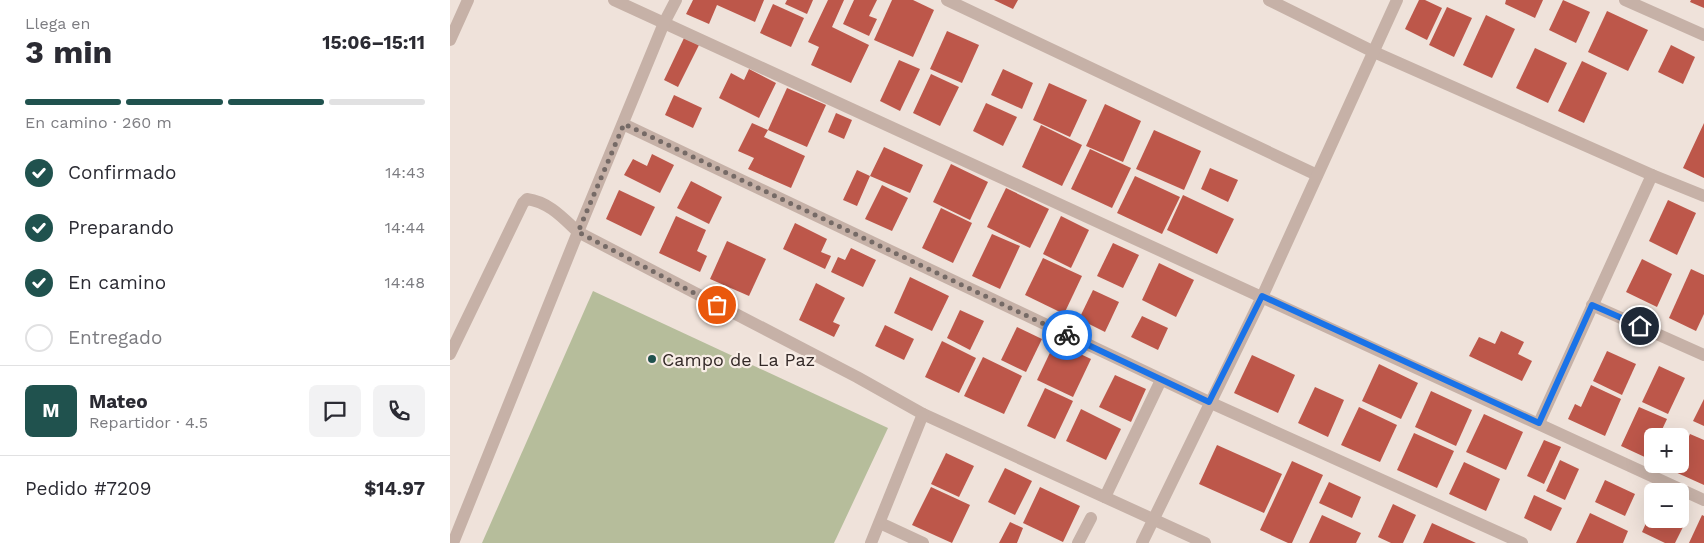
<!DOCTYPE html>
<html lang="es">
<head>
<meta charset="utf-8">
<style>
  :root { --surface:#fff; --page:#f2f2f3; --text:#2b2b33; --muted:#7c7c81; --line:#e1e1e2; --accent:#20524e }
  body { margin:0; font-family:"Work Sans",sans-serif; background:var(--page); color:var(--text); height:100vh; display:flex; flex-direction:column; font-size:19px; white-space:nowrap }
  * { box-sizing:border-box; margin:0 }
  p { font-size:16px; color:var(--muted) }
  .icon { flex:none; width:28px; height:28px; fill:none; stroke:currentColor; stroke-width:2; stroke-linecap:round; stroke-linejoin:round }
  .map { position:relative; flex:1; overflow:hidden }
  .panel { display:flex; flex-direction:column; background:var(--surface); width:450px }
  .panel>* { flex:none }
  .fabs { position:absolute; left:1194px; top:428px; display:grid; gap:10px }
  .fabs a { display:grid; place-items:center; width:45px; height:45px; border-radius:8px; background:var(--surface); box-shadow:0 5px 20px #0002; font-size:25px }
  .pin { position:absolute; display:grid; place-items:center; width:42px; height:42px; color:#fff; margin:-21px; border:2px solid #fff; border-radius:50%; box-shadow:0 1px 5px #0007 }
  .courier { position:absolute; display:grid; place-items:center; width:50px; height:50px; margin:-25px; border:4px solid #1a73e8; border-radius:50%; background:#fff; color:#222; box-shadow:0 1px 6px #0007 }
  .head em { font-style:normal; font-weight:700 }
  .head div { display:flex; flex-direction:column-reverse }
  .head { display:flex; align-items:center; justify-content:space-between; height:85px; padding:0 25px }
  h1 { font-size:32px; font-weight:700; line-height:38px }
  .bar { display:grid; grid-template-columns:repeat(4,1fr); gap:8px 5px; align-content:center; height:60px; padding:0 25px }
  .bar i { height:6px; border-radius:4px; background:var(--line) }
  .bar .selected { background:var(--accent) }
  .bar p { grid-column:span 4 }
  .line { display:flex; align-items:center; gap:12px; padding:0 25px; border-top:1px solid var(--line) }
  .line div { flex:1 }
  .round { display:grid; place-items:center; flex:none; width:52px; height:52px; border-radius:8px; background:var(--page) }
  ol { padding:0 25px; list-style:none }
  li { display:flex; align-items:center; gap:15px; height:55px }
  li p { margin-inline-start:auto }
  li .icon { padding:5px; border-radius:50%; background:var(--accent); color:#fff; stroke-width:4 }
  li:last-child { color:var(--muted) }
  li i { width:28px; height:28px; border:2px solid var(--line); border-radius:50% }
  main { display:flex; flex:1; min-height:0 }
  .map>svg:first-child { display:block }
  .pitch { fill:#b6bd9b }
  .building { fill:#bd574a }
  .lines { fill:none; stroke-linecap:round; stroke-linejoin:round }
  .minor { stroke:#c6b1a7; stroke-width:12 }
  .done { stroke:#756a66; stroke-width:5; stroke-dasharray:0 9 }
  .route { stroke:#1a73e8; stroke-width:6 }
  .poi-dot { fill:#20524e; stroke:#f8ede6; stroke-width:2 }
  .labels { text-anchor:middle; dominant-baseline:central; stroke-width:4.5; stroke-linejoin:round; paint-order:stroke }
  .poi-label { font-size:18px; fill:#332927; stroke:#f8ede6; text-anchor:start }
</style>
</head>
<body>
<main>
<section class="panel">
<div class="head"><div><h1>3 min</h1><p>Llega en</p></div><em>15:06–15:11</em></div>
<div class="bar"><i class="selected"></i><i class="selected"></i><i class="selected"></i><i></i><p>En camino · 260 m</p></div>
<ol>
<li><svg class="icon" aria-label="check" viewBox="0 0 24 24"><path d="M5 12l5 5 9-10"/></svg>Confirmado<p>14:43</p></li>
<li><svg class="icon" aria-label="check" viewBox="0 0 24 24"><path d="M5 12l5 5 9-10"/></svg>Preparando<p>14:44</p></li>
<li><svg class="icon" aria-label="check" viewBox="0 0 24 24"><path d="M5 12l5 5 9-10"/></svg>En camino<p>14:48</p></li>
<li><i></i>Entregado</li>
</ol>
<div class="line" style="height:90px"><b class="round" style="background:var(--accent);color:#fff">M</b><div><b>Mateo</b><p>Repartidor · 4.5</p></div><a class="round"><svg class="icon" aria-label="chat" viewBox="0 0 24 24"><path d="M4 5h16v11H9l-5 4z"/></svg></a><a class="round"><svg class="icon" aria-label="phone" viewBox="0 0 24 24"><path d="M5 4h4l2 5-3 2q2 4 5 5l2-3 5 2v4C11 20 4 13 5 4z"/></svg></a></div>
<div class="line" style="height:65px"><div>Pedido #7209</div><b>$14.97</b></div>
</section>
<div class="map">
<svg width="1254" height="543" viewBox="0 0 1254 543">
  <rect width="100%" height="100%" fill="#efe2da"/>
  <polygon class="pitch" points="143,291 438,428 384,543 32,543"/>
  <g class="building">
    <polygon points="243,0 314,0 305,22 267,5 259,24 236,14"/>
    <polygon points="337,0 363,0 357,14 335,4"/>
    <polygon points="378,0 394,0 382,27 419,45 401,83 361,65 369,47 358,42"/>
    <polygon points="404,0 427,0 419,16 427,19 419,36 393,24"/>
    <polygon points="442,0 463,0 484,10 463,57 424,40"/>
    <polygon points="544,0 568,0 563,9"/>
    <polygon points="969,0 975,0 992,8 977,40 955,29"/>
    <polygon points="1056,0 1093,0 1085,18 1055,4"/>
    <polygon points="1113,0 1140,12 1126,43 1099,30"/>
    <polygon points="1241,0 1254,0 1254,8 1240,2"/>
    <polygon points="323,4 354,18 341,47 310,33"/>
    <polygon points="997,7 1022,18 1004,57 979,45"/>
    <polygon points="1157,11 1198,30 1178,71 1138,52"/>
    <polygon points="1036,15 1065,29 1042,78 1013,65"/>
    <polygon points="497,31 529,45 512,83 480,69"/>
    <polygon points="234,38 249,45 228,87 214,80"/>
    <polygon points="1221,45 1245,57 1233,84 1208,72"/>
    <polygon points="1085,48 1117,63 1098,103 1066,88"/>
    <polygon points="449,60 470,69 450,111 430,101"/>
    <polygon points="1132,61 1157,73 1134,123 1108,111"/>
    <polygon points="299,69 326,83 309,118 269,98 281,73 294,80"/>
    <polygon points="553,69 583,83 572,109 541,95"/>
    <polygon points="481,74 509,87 490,126 463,113"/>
    <polygon points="599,83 637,100 620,137 583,120"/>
    <polygon points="337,88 376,105 357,147 318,130"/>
    <polygon points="224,95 252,108 243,128 215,115"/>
    <polygon points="536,103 567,117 553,146 523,131"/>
    <polygon points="655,104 691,121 673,162 636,146"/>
    <polygon points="386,113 402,120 394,139 378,132"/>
    <polygon points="302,123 318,130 314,137 355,156 341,188 298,169 304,158 288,151"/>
    <polygon points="1254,123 1254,178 1233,168"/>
    <polygon points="591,125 632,145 612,186 572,167"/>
    <polygon points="704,130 751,151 734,190 686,169"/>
    <polygon points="434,147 473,165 460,193 420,176 407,206 393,200 407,170 420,176"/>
    <polygon points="640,149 681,168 662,208 621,189"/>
    <polygon points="202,154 224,165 210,193 174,175 183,159 197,166"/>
    <polygon points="501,164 538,182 520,220 483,202"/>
    <polygon points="760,168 788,180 778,202 751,189"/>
    <polygon points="685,176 730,197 712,234 667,213"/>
    <polygon points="241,181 272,197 259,224 227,208"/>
    <polygon points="432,185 458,198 442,231 415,219"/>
    <polygon points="556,188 599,209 580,248 537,227"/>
    <polygon points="169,190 205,207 191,236 156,219"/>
    <polygon points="733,195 784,219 767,254 717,230"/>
    <polygon points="1218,200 1246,213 1227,255 1199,241"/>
    <polygon points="491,208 522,223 503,263 472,248"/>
    <polygon points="226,216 256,230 247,251 257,256 250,272 209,253"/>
    <polygon points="611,216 639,230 621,268 593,254"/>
    <polygon points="345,223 377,239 371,252 381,256 375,269 333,249"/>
    <polygon points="542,234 570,246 550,289 522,276"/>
    <polygon points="277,241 316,259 299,296 260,279"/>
    <polygon points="663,243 689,255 673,288 647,276"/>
    <polygon points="401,248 426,260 413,287 381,272 388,257 395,260"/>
    <polygon points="593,258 632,276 614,314 575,295"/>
    <polygon points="1192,259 1222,274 1207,307 1176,292"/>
    <polygon points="709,263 744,280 726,317 692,300"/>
    <polygon points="1241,269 1254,275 1254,314 1246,331 1219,318"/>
    <polygon points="460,277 499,296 482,331 444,313"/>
    <polygon points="366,283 395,298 383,322 390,325 384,337 349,320"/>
    <polygon points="643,290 669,302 655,332 629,319"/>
    <polygon points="510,310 534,321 520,350 497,338"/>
    <polygon points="692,316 718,328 708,350 681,337"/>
    <polygon points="435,325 464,339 454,360 425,346"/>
    <polygon points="567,327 592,339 576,372 551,360"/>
    <polygon points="1051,331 1074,342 1068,354 1082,361 1072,381 1019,356 1029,337 1045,344"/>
    <polygon points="492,341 526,358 509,393 475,377"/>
    <polygon points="605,342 641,359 623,397 587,380"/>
    <polygon points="1157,351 1186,364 1172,395 1143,381"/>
    <polygon points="802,355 845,375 828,413 784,393"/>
    <polygon points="533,357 572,376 554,414 514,396"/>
    <polygon points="929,364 968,383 951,419 912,401"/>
    <polygon points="1209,366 1235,378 1218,414 1192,402"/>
    <polygon points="665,375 696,389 681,422 649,407"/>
    <polygon points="1141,385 1171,399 1155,436 1118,419 1125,404 1131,407"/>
    <polygon points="865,387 894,400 878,437 848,423"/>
    <polygon points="595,388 623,401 605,439 577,426"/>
    <polygon points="981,391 1022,410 1006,446 965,427"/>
    <polygon points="1254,399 1254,426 1243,421"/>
    <polygon points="909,407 947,425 930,462 891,445"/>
    <polygon points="1189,407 1217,419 1209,436 1202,436 1202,452 1199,459 1171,446"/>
    <polygon points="631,409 671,429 656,460 616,441"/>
    <polygon points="1034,414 1073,432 1056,470 1016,452"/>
    <polygon points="964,433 1004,451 987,488 947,470"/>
    <polygon points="1240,434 1254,440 1254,485 1223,471 1227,464 1230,464 1230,456"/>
    <polygon points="1094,440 1111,447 1094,484 1077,476"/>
    <polygon points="767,445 832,474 814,513 749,484"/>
    <polygon points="496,453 524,466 509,497 481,484"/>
    <polygon points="1110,460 1129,469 1115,500 1096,491"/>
    <polygon points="842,461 873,475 842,543 838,543 810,530"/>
    <polygon points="1014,462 1050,479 1036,511 999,494"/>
    <polygon points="555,468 582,481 565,515 538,502"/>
    <polygon points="1155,480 1185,494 1175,516 1145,502"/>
    <polygon points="879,482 911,497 902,518 869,503"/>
    <polygon points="481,487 520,505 502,543 462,525"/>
    <polygon points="590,487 630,506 613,542 573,523"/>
    <polygon points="1084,495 1112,508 1101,531 1074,518"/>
    <polygon points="943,504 966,515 953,543 941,543 928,537"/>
    <polygon points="1202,510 1202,519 1230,519 1230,513 1238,517 1225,543 1215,543 1192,532"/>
    <polygon points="1140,513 1178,531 1173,543 1126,543"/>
    <polygon points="872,515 911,533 906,543 859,543"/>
    <polygon points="1252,515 1254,516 1254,543 1239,543"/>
    <polygon points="560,522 573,528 567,543 549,543"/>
    <polygon points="982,523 1026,543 973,543"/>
  </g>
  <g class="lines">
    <g class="minor">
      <polyline points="164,0 1254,500"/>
      <polyline points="497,0 867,175"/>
      <polyline points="819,0 924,52 1202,175 1254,196"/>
      <polyline points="1175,0 1254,35"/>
      <polyline points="0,40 18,0"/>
      <polyline points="173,124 759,402 1072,543"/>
      <polyline points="1142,305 1254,355"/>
      <path d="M0 354 73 203 77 199C99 202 113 218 128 232L407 377 473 414 755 543"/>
      <polyline points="1089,423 1202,175"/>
      <polyline points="655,497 711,380"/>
      <polyline points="430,523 473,543"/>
      <polyline points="3,543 128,232 214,23 226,0"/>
      <polyline points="421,543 473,414"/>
      <polyline points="628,543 641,518"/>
      <polyline points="692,543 812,297 947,0"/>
    </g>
  </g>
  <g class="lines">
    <polyline class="done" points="267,305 128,232 174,124 617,335"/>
    <polyline class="route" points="617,335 759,402 812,296 1089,423 1142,305 1190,326"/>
  </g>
  <circle class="poi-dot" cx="202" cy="359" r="5"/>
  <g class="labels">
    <g class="poi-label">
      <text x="212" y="359">Campo de La Paz</text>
    </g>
  </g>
</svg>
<div class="fabs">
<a>+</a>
<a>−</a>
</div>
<div class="pin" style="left:267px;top:305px;background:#ea580c"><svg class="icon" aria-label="bag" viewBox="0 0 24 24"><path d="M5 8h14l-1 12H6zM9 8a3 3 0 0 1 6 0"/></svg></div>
<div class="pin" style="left:1190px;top:326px;background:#1f2937"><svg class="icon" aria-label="home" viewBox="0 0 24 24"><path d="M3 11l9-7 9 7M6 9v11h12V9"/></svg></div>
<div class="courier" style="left:617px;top:335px"><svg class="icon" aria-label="bike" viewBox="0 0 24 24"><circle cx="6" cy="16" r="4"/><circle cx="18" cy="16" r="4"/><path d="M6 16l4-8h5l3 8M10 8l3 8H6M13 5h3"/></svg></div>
</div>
</main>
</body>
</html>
